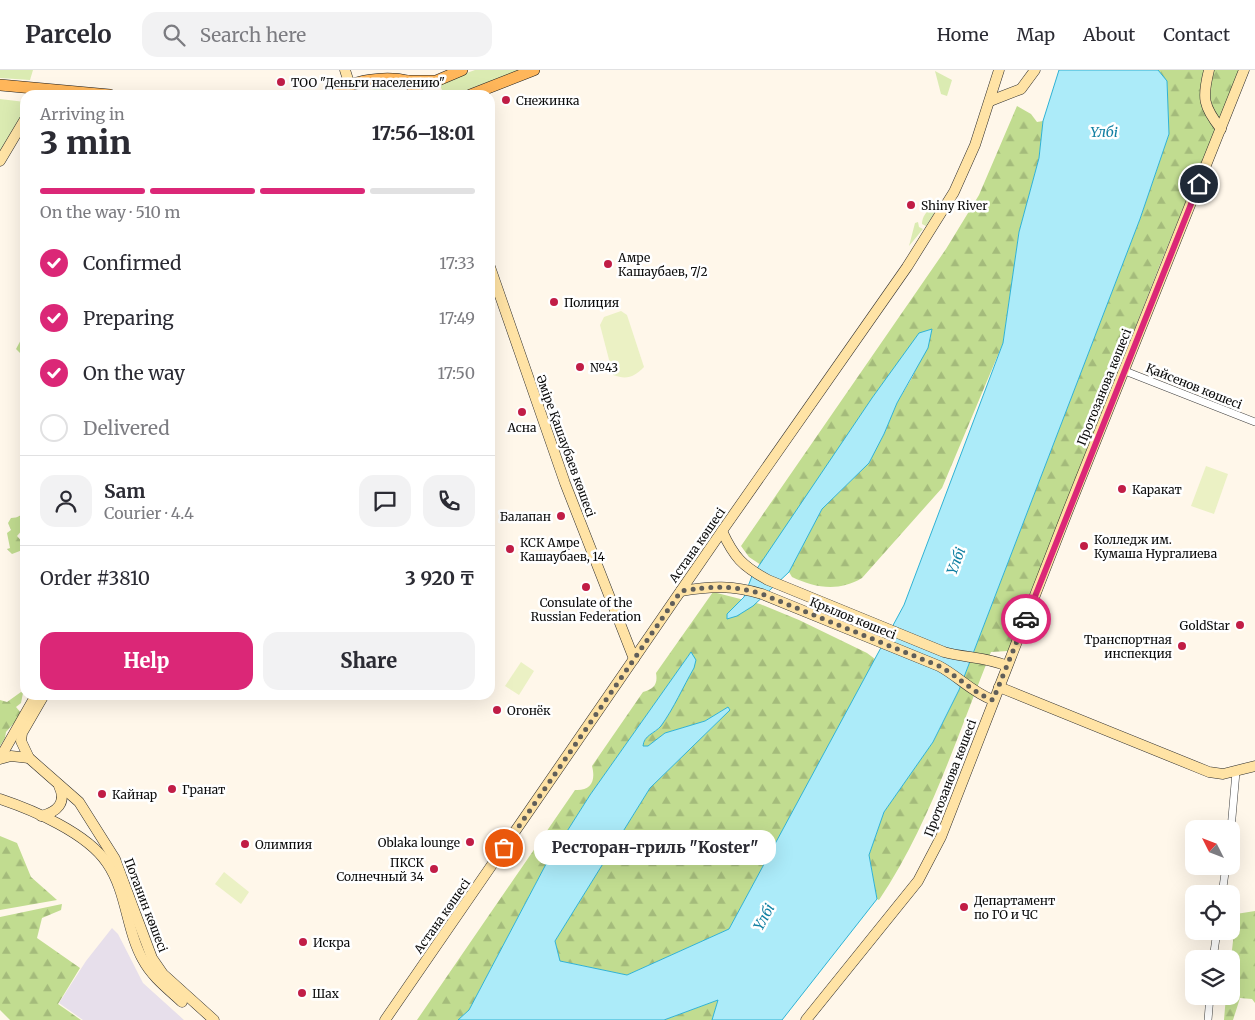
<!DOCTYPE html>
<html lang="en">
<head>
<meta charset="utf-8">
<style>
  :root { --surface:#fff; --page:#f2f2f3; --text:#2b2b33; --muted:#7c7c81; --line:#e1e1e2; --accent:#db2777 }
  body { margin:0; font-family:Merriweather,serif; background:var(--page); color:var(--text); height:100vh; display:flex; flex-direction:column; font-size:19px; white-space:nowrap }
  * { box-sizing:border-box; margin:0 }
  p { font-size:16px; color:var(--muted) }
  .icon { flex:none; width:28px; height:28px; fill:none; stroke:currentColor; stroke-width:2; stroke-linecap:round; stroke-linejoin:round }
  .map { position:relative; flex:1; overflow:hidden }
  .drawer { position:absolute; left:20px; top:20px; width:475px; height:610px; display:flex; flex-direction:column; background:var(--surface); border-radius:15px; box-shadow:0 5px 20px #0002 }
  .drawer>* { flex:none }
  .needle { width:32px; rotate:312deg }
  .tools { position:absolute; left:1185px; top:750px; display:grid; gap:10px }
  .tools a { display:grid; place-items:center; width:55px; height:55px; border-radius:10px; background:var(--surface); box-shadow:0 5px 20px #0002; font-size:25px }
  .pin { position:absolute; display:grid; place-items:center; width:42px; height:42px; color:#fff; margin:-21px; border:2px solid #fff; border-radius:50%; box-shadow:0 1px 5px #0007 }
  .courier { position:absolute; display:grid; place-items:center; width:50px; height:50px; margin:-25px; border:4px solid #db2777; border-radius:50%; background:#fff; color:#222; box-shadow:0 1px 6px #0007 }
  .bubble { position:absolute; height:35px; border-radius:15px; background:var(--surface); box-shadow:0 5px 20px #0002; font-size:16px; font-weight:800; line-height:35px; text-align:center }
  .headline em { font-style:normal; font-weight:800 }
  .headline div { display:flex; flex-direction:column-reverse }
  .headline { display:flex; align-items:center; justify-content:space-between; height:85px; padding:0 20px }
  h1 { font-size:32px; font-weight:800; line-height:38px }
  .bar { display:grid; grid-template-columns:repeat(4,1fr); gap:8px 5px; align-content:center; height:60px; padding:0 20px }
  .bar i { height:6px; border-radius:4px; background:var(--line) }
  .bar .current { background:var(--accent) }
  .bar p { grid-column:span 4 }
  .line { display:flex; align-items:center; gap:12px; padding:0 20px; border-top:1px solid var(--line) }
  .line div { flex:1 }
  .round { display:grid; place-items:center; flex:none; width:52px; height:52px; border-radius:15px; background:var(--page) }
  ol { padding:0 20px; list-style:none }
  li { display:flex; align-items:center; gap:15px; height:55px }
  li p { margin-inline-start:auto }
  li .icon { padding:5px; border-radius:50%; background:var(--accent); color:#fff; stroke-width:4 }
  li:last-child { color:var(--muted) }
  li i { width:28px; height:28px; border:2px solid var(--line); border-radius:50% }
  .button { display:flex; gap:10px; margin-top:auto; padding:10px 20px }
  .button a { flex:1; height:58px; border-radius:15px; background:var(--accent); color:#fff; font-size:20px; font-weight:800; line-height:58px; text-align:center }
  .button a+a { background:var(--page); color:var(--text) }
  header { display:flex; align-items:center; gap:30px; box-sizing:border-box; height:70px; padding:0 25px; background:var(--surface); border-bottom:1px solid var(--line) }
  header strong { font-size:24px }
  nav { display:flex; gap:28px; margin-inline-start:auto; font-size:18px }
  .search { width:350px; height:45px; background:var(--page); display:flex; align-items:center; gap:12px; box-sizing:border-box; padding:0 18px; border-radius:15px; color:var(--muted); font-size:19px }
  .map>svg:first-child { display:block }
  .industrial { fill:#e7dfeb }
  .grass { fill:#dbebb2 }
  .forest { fill:url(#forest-firs) }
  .pitch { fill:#ebf1c4 }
  .water { fill:#acebf9; stroke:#2fb2d4 }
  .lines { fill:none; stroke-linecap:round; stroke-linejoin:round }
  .street-casing { stroke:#3e3e3e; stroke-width:8 }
  .secondary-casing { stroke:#2d2d2d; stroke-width:11 }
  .primary-casing { stroke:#1c1c1c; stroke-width:12 }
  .street { stroke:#fff; stroke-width:7 }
  .secondary { stroke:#ffe3a5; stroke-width:10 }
  .primary { stroke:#ffb65a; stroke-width:11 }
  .done { stroke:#605e59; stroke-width:5; stroke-dasharray:0 9 }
  .route { stroke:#db2777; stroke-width:6 }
  .poi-dot { fill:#c11d46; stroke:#fff; stroke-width:2 }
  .labels { text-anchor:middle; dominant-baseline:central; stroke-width:5; stroke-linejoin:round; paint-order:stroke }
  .poi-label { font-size:12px; fill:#0b0b0b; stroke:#fff; text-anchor:start }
  .street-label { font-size:12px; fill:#0b0b0b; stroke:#fff }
  .water-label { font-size:14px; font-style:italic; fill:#107fa2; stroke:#fff }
</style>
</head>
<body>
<header>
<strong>Parcelo</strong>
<div class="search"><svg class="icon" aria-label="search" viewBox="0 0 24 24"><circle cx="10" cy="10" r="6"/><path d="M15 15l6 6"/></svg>Search here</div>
<nav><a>Home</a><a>Map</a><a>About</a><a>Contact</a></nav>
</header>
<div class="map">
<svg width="1255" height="950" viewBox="0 0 1255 950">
  <defs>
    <pattern id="forest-firs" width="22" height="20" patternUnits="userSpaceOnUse" patternTransform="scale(1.25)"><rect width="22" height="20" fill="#c1dc90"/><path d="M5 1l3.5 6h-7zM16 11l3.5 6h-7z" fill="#a4bb7b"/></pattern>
  </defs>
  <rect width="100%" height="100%" fill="#fff7ea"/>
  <polygon class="industrial" points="112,858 118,864 143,913 184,950 83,950 59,933 86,891"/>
  <g class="grass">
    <polygon points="0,0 33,0 30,10 0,8"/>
    <polygon points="475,0 520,0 453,25 444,25 439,13"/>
    <polygon points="935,1 952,10 947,26 941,24"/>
    <polygon points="380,17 396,25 357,25 360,24"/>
    <polygon points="0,29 25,32 25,39 0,82"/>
    <path d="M932 139 936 141 926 156 922 154C922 147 926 141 932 139Z"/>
    <polygon points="918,152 919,157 923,159 909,176 915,153"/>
  </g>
  <g class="forest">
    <path d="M1158 0H1240L1161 192 1008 581 991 582C957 666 930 754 879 830L877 829 869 785 884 742 933 672 959 620 1140 149 1169 64 1167 12Z"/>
    <path d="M1017 36 1031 44 1037 52 1043 51 1039 88 1019 162 1003 273 942 418 862 508C839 522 815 518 792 507L789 502 822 439 869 393 884 364 897 333 913 306 932 259 919 264 872 328 761 495 749 487 741 476 946 179 979 125Z"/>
    <polygon points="23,266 25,266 24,287 16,279"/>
    <path d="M25 438 24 458 17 466 25 475V479L12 484 7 479 10 478 7 463 11 460 8 453 11 448C18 448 23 445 25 438Z"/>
    <path d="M713 522 760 534 799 550 867 583 875 589 729 859 627 905 560 891 555 871 650 718 730 640 728 637 705 651 665 663 648 676H643C644 665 654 664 660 657 678 635 684 609 691 582L590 725 545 796 469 940 458 950H417L575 720C591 721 596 711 592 696L643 622C654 619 658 614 656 603Z"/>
    <polygon points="21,622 23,623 21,633 16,637 22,644 6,662 5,668 0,676 0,630 7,632"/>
    <polygon points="0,766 17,773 31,807 57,830 0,840"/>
    <polygon points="62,834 61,840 42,848 37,868 80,898 58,934 81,950 10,950 0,940 0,847"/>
    <polygon points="1255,841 1255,933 1252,929 1240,928 1233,950 1224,950 1226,926 1231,926 1231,889 1236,844"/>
    <polygon points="718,930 712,950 664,950"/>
  </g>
  <g class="pitch">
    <path d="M621 241 627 245 644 297C634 307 627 310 613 305L600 255 604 247Z"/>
    <polygon points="1206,396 1228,404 1214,444 1191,436"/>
    <polygon points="521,592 534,601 519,625 505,616"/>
    <polygon points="224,802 249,822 241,834 215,814"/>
  </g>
  <g class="water">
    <path d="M1059 0H1158L1167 11 1169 64 1140 149 959 620 933 672 884 742 869 785 877 829 782 950H712L718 930 664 950H458L469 940 545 796 590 725 691 582 696 590 694 598C683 617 674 638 661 656 654 664 644 665 643 676H648L665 663 705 651 728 637 730 640 650 718 555 871 560 891 627 905 729 859 904 535 1003 273 1019 162 1039 88 1043 51Z"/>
    <polygon points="932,259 928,278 897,333 884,364 869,393 822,439 789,502 753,536 737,546 727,549 727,544 744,527 752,506 872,328 919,263"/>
  </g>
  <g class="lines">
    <g class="street-casing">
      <g id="street">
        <polyline points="1125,301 1255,352"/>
        <polyline points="1231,759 1236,702"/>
        <polyline points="1222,824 1226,796"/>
        <polyline points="1213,889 1217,861"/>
        <polyline points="1208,950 1210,926"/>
      </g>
    </g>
    <g class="secondary-casing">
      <g id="secondary">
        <polyline points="345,0 350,16"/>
        <path d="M1209 0C1202 28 1203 36 1221 59"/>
        <polyline points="990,31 1021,19 1035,0"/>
        <polyline points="0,91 25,49"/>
        <polyline points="490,197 565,413 634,589"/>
        <path d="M722 461C734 487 742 496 768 510L944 582C965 588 987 587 1007 596"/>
        <path d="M681 521C711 516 732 515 762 524L939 596C958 606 973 623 993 630"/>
        <polyline points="999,617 1209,702 1223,704 1255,696"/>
        <polyline points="44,625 22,663 21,671 29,688 79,732 115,789 152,888 163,904 214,950"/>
        <polyline points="0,688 36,625"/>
        <polyline points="0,689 11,686 29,688"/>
        <path d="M0 729C33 740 87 763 107 793 127 822 126 860 143 890 152 907 168 919 182 932"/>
        <path d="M41 746C57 742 67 733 59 716"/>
        <polyline points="385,950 722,461 907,197 954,122 975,75 999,0"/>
        <polyline points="806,950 918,811 941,767 1067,443 1244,0"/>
      </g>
    </g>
    <g class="primary-casing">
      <g id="primary">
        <polyline points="408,11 436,11 462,0"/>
        <polyline points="0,15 110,25"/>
        <path d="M335 25C351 9 387 6 408 11L419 25"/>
        <polyline points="470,25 534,0"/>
      </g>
    </g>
    <use href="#street" class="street"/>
    <use href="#secondary" class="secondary"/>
    <use href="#primary" class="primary"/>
  </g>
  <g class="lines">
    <path class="done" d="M504 778 681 521C711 516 732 515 762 524L939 596C958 606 973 623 993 630L1026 549"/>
    <polyline class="route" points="1026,549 1199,114"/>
  </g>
  <g class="poi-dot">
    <circle cx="281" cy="12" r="5"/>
    <circle cx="506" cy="30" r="5"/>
    <circle cx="911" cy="135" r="5"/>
    <circle cx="608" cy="194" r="5"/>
    <circle cx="554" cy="232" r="5"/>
    <circle cx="580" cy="297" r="5"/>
    <circle cx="522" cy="342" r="5"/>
    <circle cx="1122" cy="419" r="5"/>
    <circle cx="561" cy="446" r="5"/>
    <circle cx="1084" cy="476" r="5"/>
    <circle cx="510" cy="479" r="5"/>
    <circle cx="586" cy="517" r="5"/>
    <circle cx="1240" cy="555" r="5"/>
    <circle cx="1182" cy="576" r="5"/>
    <circle cx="497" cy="640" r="5"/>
    <circle cx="172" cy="719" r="5"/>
    <circle cx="102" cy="724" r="5"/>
    <circle cx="470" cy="772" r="5"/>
    <circle cx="245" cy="774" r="5"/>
    <circle cx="434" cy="799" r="5"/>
    <circle cx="964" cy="837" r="5"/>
    <circle cx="303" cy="872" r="5"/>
    <circle cx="302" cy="923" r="5"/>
  </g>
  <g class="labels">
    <g class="poi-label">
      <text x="291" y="12">ТОО "Деньги населению"</text>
      <text x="516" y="30">Снежинка</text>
      <text x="921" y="135">Shiny River</text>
      <text x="618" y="187">Амре<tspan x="618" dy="14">Кашаубаев, 7/2</tspan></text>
      <text x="564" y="232">Полиция</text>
      <text x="590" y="297">№43</text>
      <text x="522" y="357" text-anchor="middle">Асна</text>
      <text x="1132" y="419">Каракат</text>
      <text x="551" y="446" text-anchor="end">Балапан</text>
      <text x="1094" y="469">Колледж им.<tspan x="1094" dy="14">Кумаша Нургалиева</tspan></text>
      <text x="520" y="472">КСК Амре<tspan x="520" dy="14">Кашаубаев, 14</tspan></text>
      <text x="586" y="532" text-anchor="middle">Consulate of the<tspan x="586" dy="14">Russian Federation</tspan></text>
      <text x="1230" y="555" text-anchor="end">GoldStar</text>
      <text x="1172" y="569" text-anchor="end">Транспортная<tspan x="1172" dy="14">инспекция</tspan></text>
      <text x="507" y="640">Огонёк</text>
      <text x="182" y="719">Гранат</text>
      <text x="112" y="724">Кайнар</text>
      <text x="460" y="772" text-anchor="end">Oblaka lounge</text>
      <text x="255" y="774">Олимпия</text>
      <text x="424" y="792" text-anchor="end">ПКСК<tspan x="424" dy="14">Солнечный 34</tspan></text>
      <text x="974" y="830">Департамент<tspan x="974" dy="14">по ГО и ЧС</tspan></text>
      <text x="313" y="872">Искра</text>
      <text x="312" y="923">Шах</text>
    </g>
    <g class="street-label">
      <text transform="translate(1194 316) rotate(22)">Қайсенов көшесі</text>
      <text transform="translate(1104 317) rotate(-68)">Протозанова көшесі</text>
      <text transform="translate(566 376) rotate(70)">Әміре Қашаубаев көшесі</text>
      <text transform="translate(697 475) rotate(-55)">Астана көшесі</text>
      <text transform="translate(853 548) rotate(22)">Крылов көшесі</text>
      <text transform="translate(950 708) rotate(-69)">Протозанова көшесі</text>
      <text transform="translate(146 835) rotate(69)">Потанин көшесі</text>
      <text transform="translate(442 846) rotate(-55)">Астана көшесі</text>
    </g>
    <g class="water-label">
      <text x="1104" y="62">Үлбі</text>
      <text transform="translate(956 491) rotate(-69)">Үлбі</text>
      <text transform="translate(764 847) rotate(-61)">Үлбі</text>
    </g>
  </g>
</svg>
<div class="tools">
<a><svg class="needle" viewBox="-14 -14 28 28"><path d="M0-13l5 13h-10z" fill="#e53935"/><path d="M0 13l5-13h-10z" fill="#7c7c81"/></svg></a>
<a><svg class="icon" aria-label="locate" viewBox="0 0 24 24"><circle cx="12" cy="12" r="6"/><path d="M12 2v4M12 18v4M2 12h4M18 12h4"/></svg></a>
<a><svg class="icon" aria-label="layers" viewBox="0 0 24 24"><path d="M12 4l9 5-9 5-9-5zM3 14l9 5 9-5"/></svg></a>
</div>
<div class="pin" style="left:504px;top:778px;background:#ea580c"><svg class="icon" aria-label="bag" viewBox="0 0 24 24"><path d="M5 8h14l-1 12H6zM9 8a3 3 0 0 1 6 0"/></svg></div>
<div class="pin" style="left:1199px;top:114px;background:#1f2937"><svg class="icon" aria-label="home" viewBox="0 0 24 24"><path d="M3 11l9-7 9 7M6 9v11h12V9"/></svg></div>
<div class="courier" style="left:1026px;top:549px"><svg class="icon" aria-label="car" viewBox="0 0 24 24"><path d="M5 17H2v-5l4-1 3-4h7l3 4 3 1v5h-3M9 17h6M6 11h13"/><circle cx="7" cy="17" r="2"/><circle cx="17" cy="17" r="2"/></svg></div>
<div class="bubble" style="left:534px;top:760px;width:242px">Ресторан-гриль &quot;Koster&quot;</div>
<section class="drawer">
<div class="headline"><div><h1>3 min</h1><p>Arriving in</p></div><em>17:56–18:01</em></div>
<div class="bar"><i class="current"></i><i class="current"></i><i class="current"></i><i></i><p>On the way · 510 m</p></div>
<ol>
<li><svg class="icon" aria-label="check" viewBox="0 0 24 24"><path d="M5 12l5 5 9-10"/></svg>Confirmed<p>17:33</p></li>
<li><svg class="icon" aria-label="check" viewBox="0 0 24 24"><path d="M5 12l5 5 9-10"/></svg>Preparing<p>17:49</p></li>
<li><svg class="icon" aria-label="check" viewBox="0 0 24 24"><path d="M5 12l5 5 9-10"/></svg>On the way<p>17:50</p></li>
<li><i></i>Delivered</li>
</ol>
<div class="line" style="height:90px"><a class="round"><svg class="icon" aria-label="person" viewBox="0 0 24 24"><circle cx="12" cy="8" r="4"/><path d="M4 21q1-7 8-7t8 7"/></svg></a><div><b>Sam</b><p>Courier · 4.4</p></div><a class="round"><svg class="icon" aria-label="chat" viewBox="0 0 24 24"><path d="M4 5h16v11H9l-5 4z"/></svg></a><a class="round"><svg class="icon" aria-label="phone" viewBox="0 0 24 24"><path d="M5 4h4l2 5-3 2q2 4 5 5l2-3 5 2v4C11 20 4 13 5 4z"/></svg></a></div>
<div class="line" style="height:65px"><div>Order #3810</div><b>3 920 ₸</b></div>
<div class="button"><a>Help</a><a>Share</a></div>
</section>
</div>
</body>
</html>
